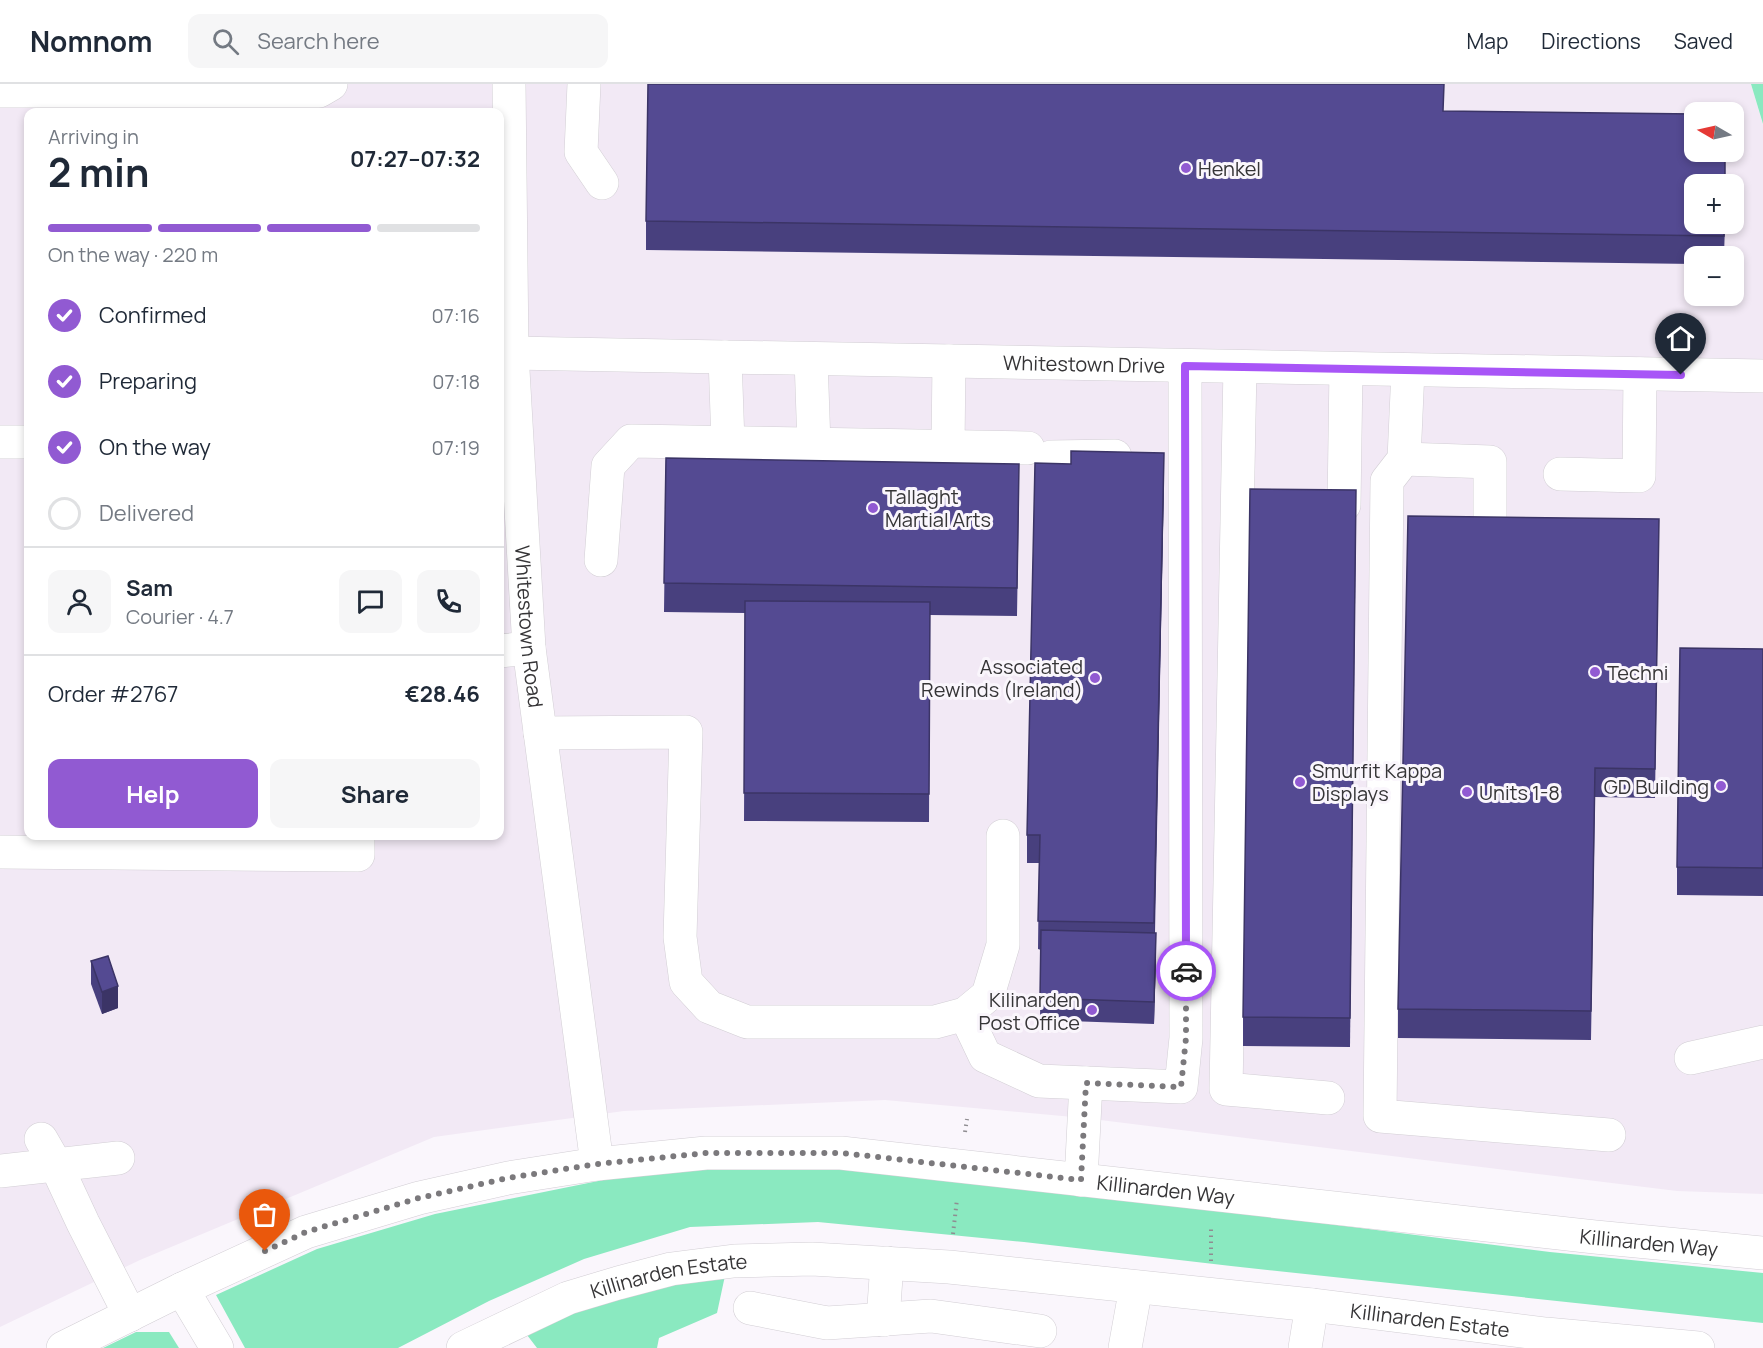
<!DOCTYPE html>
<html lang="en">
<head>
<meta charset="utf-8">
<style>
  :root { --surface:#fff; --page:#f6f6f7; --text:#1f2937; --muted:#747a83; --line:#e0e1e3; --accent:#915ad2 }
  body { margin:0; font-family:Manrope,sans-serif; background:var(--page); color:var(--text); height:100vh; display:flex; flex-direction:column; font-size:22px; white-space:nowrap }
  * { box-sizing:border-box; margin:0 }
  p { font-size:20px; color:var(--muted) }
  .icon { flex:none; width:33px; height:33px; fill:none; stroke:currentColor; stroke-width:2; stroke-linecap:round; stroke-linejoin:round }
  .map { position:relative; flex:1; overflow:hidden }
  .panel { position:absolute; left:24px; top:24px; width:480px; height:732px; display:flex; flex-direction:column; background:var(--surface); border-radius:12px; box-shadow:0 3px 9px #0003 }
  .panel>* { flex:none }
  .needle { width:39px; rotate:279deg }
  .fabs { position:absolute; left:1684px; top:18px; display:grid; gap:12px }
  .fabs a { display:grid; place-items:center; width:60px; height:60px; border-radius:12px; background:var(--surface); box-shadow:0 3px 9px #0003; font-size:30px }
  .pin { position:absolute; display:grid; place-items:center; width:51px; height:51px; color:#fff; margin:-62px -26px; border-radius:50% 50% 50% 0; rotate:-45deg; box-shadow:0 0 6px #0007 }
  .pin .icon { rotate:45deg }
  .courier { position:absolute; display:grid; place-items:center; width:60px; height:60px; margin:-30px; border:4px solid #a855f7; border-radius:50%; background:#fff; color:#222; box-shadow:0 2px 8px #0007 }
  .summary em { font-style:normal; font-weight:700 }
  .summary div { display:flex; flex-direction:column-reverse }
  .summary { display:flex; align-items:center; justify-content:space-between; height:102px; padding:0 24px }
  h1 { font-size:39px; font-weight:700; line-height:45px }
  .bar { display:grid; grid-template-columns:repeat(4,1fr); gap:9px 6px; align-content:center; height:72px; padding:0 24px }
  .bar i { height:8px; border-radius:4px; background:var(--line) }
  .bar .selected { background:var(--accent) }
  .bar p { grid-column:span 4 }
  .line { display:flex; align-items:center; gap:15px; padding:0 24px; border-top:2px solid var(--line) }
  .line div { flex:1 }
  .round { display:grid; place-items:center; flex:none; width:63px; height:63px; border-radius:12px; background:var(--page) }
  ol { padding:0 24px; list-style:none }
  li { display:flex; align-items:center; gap:18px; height:66px }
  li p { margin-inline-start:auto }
  li .icon { padding:6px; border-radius:50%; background:var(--accent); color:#fff; stroke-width:4 }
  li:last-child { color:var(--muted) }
  li i { width:33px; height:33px; border:3px solid var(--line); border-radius:50% }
  .cta { display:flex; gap:12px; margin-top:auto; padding:12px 24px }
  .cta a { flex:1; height:69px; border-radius:12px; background:var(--accent); color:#fff; font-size:24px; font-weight:700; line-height:69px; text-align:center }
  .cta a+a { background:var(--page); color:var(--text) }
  header { display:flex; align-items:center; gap:36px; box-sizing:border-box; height:84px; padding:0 30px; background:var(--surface); border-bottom:2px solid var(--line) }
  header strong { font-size:28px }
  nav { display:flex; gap:33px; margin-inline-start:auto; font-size:21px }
  .search { width:420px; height:54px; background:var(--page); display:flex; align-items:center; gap:15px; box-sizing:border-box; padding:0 21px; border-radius:12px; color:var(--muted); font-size:22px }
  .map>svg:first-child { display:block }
  .built { fill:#f2e9f5; fill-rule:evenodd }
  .green { fill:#8ae9c0 }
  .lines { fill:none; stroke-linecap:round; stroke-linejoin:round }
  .minor-casing { stroke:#d2ced4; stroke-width:34 }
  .path { stroke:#8f8d91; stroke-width:4; stroke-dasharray:1.5 4.5; stroke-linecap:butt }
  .minor { stroke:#fff; stroke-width:33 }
  .wall { fill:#48407e }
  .shaded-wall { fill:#3b3466 }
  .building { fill:#544a92; stroke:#3b3466; stroke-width:1.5 }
  .done { stroke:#7b797c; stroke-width:6; stroke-dasharray:0 10.8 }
  .route { stroke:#a855f7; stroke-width:8 }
  .poi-dot { fill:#915ad2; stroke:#faf6fc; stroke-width:2 }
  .labels { text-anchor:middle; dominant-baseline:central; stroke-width:6; stroke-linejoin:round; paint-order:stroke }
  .poi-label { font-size:20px; fill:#363537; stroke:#faf6fc; text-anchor:start }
  .street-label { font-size:20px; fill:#363537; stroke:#faf6fc }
</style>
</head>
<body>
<header>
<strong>Nomnom</strong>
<div class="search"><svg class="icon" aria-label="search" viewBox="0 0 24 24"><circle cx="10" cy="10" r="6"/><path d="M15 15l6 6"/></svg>Search here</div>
<nav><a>Map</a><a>Directions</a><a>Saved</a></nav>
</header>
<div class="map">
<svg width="1763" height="1264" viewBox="0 0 1763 1264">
  <rect width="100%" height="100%" fill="#faf6fc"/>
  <path class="built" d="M0 0H1751L1763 41V1110L1677 1107 1084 1034 885 1016 624 1027 434 1053 140 1176 0 1243ZM28 28H500V752H28ZM1695 28H1734V68H1695ZM1695 100H1734V140H1695ZM1695 172H1734V212H1695Z"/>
  <g class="green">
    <polygon points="1751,0 1763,0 1763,40"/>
    <polygon points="789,1076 1226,1127 1550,1168 1763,1189 1763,1239 1231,1182 1024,1158 818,1138 690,1143 584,1175 489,1217 398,1264 245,1264 216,1211 317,1165 435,1130 613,1094"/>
    <polygon points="726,1187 717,1229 659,1254 657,1264 537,1264 524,1247 591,1221"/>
    <polygon points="136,1248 169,1248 179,1264 103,1264"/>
  </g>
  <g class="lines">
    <g class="minor-casing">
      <g id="minor">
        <path id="s1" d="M509 0 512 269 529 564 597 1080"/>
        <polyline points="584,0 581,68 602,99"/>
        <polyline points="0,7 319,7 331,0"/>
        <path id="s2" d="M512 269 1763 292"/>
        <polyline points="725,273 728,359"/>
        <polyline points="811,275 814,361"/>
        <polyline points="1240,283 1226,1005 1328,1014"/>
        <polyline points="1408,286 1404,375 1387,397 1380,1032 1609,1051"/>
        <polyline points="0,358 28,358"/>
        <polyline points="948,363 949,277"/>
        <polyline points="1051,373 1115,372"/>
        <polyline points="1404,375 1490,378 1490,439"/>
        <polyline points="1560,390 1639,392 1640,290"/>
        <polyline points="1344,421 1346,285"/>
        <polyline points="601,476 608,382 631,357 1028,364"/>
        <polyline points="500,567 529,564"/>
        <polyline points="540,649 686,648 680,853 686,898 709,923 747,938 935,938 965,930 988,911 1003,861 1003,752"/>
        <polyline points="0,768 358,771 358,752"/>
        <polyline points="965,930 985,972 1039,997 1181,1003 1186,954 1185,282"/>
        <polyline points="1691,974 1763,958"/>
        <polyline points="41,1055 56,1081 83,1139 130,1231"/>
        <polyline points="0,1087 118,1074"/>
        <polyline points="1081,1096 1086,999"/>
        <polyline points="182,1205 217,1264"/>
        <polyline points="750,1224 827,1239 931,1232 1040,1247"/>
        <polyline points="883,1236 887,1179"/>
        <path id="s3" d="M63 1264 182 1205 306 1148 419 1114 508 1094 597 1080 706 1069H841L1595 1153 1763 1169"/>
        <path id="s4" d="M463 1264 568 1214 618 1199 671 1185 734 1177 812 1175 949 1183 1312 1221 1546 1250 1698 1264"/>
        <polyline points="1125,1264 1136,1203"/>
        <polyline points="1305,1264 1312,1221"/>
      </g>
    </g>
    <g class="path">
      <polyline points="965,1048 967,1035"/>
      <polyline points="953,1150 957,1115"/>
      <polyline points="1211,1177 1211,1142"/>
    </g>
    <use href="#minor" class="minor"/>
  </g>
  <g class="wall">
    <polygon points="646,137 1725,140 1724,172 1695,172 1695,180 646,166"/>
    <polygon points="666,374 1019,408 1017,532 930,531 929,738 744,737 745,529 664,528"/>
    <polygon points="1164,397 1155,849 1156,872 1154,940 1040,936 1041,866 1038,865 1039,779 1027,779 1027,751"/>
    <polygon points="1356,435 1350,963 1243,962 1243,933"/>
    <polygon points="1659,435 1655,714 1595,713 1591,956 1398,954 1398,925"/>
    <polygon points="1763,565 1763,812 1677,811 1677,783"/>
    <polygon points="91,877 118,924 102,930 91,900"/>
  </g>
  <g class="shaded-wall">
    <polygon points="1164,369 1164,397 1154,868 1154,839"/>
    <polygon points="1156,849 1156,872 1154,940 1154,918"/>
    <polygon points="118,902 118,924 102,930 102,908"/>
  </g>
  <g class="building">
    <polygon points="648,0 1444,0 1443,27 1695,30 1695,68 1725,68 1725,100 1695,100 1695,140 1724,140 1724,152 646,137"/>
    <polygon points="1071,367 1164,369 1154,839 1038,837 1040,751 1027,751 1035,379 1071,380"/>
    <polygon points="666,374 1019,380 1017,504 664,499"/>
    <polygon points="1250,405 1356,406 1350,934 1243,933"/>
    <polygon points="1408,432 1659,435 1655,685 1595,684 1591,927 1398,925"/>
    <polygon points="745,517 930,518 929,710 744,709"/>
    <polygon points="1680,564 1763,565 1763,784 1677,783"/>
    <polygon points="1041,846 1156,849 1154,918 1040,914"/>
    <polygon points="108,872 118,902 102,908 91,877"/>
  </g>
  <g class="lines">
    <polyline class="done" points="265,1167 306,1148 419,1114 508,1094 597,1080 706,1069 842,1069 1081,1096 1086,999 1181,1003 1186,954 1186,887"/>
    <polyline class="route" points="1186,887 1185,282 1681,291"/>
  </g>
  <g class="poi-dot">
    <circle cx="1186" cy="84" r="6"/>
    <circle cx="873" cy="424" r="6"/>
    <circle cx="1595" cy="588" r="6"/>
    <circle cx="1095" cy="594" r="6"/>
    <circle cx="1300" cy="698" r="6"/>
    <circle cx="1721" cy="702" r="6"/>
    <circle cx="1467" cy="708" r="6"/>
    <circle cx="1092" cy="926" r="6"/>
  </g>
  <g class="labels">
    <g class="poi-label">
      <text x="1198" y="84">Henkel</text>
      <text x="885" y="412">Tallaght<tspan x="885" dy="23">Martial Arts</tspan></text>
      <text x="1083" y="582" text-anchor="end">Associated<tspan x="1083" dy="23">Rewinds (Ireland)</tspan></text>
      <text x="1607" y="588">Techni</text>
      <text x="1312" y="686">Smurfit Kappa<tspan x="1312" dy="23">Displays</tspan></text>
      <text x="1709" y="702" text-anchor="end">GD Building</text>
      <text x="1479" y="708">Units 1-8</text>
      <text x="1080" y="915" text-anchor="end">Kilinarden<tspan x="1080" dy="23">Post Office</tspan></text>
    </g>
    <g class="street-label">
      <text stroke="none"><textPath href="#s2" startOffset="572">Whitestown Drive</textPath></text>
      <text stroke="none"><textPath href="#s1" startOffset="543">Whitestown Road</textPath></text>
      <text stroke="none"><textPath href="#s3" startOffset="1140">Killinarden Way</textPath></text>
      <text stroke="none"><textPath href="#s3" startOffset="1626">Killinarden Way</textPath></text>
      <text stroke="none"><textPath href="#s4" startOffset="220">Killinarden Estate</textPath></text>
      <text stroke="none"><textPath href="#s4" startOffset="986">Killinarden Estate</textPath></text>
    </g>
  </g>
</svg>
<div class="fabs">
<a><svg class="needle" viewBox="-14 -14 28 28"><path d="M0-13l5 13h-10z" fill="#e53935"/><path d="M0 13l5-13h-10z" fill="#747a83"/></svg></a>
<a>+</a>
<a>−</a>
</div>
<div class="pin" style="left:265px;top:1167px;background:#ea580c"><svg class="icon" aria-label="bag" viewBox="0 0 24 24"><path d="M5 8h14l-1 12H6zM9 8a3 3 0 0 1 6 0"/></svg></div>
<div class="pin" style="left:1681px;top:291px;background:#1f2937"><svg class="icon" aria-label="home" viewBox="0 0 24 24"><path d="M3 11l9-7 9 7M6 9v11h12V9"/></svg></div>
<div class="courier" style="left:1186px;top:887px"><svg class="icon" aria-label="car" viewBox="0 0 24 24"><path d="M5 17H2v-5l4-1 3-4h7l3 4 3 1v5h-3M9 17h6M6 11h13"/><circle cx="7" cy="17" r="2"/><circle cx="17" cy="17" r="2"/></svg></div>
<section class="panel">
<div class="summary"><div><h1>2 min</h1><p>Arriving in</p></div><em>07:27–07:32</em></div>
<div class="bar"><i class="selected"></i><i class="selected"></i><i class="selected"></i><i></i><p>On the way · 220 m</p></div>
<ol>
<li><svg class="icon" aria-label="check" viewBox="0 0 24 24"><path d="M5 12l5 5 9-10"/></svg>Confirmed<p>07:16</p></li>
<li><svg class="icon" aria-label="check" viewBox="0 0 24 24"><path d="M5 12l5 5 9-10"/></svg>Preparing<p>07:18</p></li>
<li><svg class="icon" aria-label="check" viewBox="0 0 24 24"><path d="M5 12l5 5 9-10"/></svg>On the way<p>07:19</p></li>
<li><i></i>Delivered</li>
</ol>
<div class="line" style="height:108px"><a class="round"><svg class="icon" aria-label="person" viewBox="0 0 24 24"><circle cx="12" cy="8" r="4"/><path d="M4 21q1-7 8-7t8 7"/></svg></a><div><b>Sam</b><p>Courier · 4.7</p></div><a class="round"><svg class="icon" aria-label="chat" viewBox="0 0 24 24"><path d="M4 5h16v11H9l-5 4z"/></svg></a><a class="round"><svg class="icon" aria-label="phone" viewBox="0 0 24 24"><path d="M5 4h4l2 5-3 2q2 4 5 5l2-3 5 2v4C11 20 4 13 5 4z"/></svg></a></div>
<div class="line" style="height:78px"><div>Order #2767</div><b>€28.46</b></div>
<div class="cta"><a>Help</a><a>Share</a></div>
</section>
</div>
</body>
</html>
